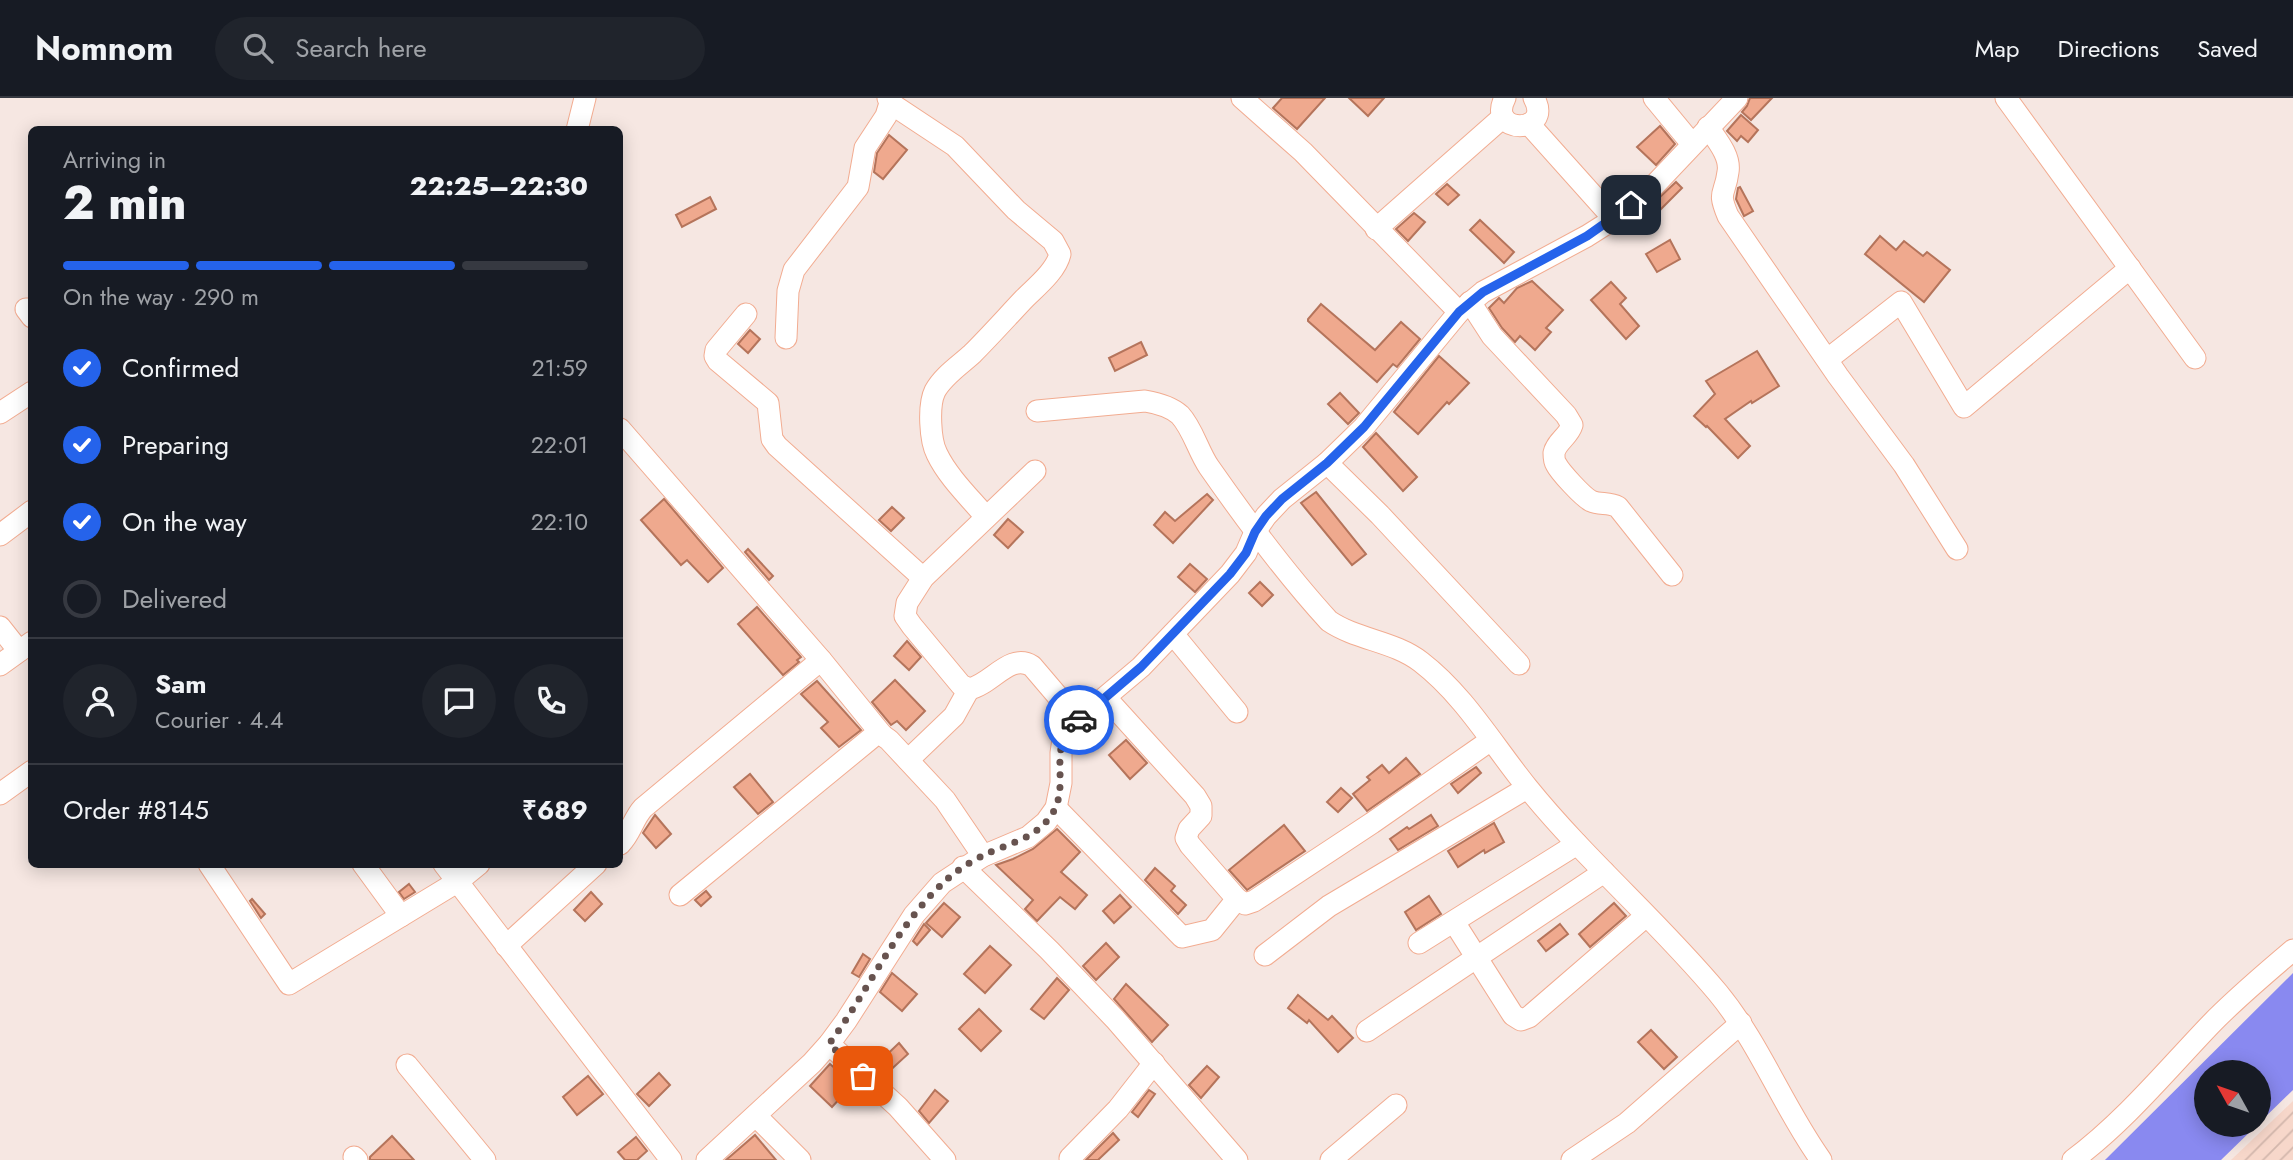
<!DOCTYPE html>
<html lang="en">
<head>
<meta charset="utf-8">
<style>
  :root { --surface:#171b24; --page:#20242c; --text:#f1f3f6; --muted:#9ea1a6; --line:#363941; --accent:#2563eb }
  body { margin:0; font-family:Jost,sans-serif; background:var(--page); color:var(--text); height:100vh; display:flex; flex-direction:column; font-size:26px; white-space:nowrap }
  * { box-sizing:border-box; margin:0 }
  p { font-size:23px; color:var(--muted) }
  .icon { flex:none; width:38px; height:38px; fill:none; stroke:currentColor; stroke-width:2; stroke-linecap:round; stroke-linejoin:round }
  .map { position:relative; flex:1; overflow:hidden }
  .panel { position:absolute; left:28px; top:28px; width:595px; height:742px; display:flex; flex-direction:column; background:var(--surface); border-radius:10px; box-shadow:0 4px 18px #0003 }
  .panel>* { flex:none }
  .needle { width:46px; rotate:310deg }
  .fabs { position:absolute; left:2194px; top:962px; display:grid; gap:14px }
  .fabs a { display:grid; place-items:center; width:77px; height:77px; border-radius:50%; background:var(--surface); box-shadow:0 4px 18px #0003; font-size:35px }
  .pin { position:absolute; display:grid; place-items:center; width:60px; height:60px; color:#fff; margin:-30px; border-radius:14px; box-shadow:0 4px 10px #0006 }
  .courier { position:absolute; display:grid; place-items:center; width:70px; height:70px; margin:-35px; border:5px solid #2563eb; border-radius:50%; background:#fff; color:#222; box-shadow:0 2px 9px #0007 }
  .headline em { font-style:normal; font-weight:800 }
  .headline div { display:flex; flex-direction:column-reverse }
  .headline { display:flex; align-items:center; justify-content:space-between; height:119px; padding:0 35px }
  h1 { font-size:46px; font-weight:800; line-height:52px }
  .bar { display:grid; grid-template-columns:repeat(4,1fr); gap:10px 7px; align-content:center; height:84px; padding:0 35px }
  .bar i { height:9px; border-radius:5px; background:var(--line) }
  .bar .selected { background:var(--accent) }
  .bar p { grid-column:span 4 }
  .line { display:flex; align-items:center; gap:18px; padding:0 35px; border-top:2px solid var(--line) }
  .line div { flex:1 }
  .round { display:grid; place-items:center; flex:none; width:74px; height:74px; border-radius:37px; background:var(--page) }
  ol { padding:0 35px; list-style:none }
  li { display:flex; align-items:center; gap:21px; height:77px }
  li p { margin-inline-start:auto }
  li .icon { padding:7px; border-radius:50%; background:var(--accent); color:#fff; stroke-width:4 }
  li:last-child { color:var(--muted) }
  li i { width:38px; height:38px; border:4px solid var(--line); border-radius:50% }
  header { display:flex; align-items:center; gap:42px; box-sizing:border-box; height:98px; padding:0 35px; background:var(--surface); border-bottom:2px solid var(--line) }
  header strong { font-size:33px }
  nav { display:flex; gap:38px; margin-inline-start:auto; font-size:24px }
  .search { width:490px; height:63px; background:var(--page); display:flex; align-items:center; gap:18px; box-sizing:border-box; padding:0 24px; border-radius:38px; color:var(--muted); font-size:26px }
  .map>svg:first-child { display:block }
  .industrial { fill:url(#industrial-furrows) }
  .water { fill:#8989f0 }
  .building { fill:#efa98e; stroke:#b5745b; stroke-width:2 }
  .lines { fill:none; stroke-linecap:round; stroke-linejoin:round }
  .minor-casing { stroke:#f2ac91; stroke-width:23 }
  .minor { stroke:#fff; stroke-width:21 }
  .done { stroke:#67534f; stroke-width:7; stroke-dasharray:0 12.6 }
  .route { stroke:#2563eb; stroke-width:9 }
</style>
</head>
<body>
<header>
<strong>Nomnom</strong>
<div class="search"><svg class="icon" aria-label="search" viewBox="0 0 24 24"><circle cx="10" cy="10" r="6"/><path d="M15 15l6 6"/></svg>Search here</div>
<nav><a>Map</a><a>Directions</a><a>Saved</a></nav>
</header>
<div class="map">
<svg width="2293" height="1062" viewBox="0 0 2293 1062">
  <defs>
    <pattern id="industrial-furrows" width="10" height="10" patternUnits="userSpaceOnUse" patternTransform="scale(1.75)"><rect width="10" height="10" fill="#f7d7ca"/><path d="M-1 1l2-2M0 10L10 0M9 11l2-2" fill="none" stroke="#d3b7ac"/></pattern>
  </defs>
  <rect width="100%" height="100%" fill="#f6e7e2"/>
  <polygon class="industrial" points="2293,1003 2293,1062 2231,1062"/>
  <polygon class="water" points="2293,875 2293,992 2259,1025 2259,975 2207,975 2207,1027 2257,1027 2221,1062 2105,1062"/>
  <g class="building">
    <polygon points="1282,0 1325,0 1297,31 1273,10"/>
    <polygon points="1349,0 1384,0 1368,18"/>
    <polygon points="1750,0 1772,0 1751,22 1742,14 1747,8"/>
    <polygon points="1741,17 1758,32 1748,44 1741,38 1737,43 1727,33"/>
    <polygon points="1660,28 1675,46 1656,67 1637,49"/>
    <polygon points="889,37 907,52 883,81 874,74 877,55"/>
    <polygon points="1676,84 1682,90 1652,120 1645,113"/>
    <polygon points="1447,86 1459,97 1448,107 1436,96"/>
    <polygon points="1740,89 1753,113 1744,118 1736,101 1738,90"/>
    <polygon points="710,99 716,111 682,129 676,117"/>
    <polygon points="1414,115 1425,124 1408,143 1396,131"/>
    <polygon points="1480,122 1514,154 1504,165 1470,132"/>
    <polygon points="1880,138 1896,152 1904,143 1923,158 1927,154 1950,172 1924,204 1865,156"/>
    <polygon points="1670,142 1680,161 1657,174 1646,156"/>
    <polygon points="1532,183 1563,212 1546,230 1551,234 1535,252 1520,238 1515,244 1502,230 1489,210 1499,200 1504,205 1517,190"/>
    <polygon points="1611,184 1626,200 1620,206 1639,228 1626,241 1591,202"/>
    <polygon points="1321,206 1375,252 1401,224 1420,241 1397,269 1393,266 1377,284 1308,223 1308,221"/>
    <polygon points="750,232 760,241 748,255 738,246"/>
    <polygon points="1141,244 1147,257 1115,273 1109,260"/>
    <polygon points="1757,253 1779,288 1752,305 1751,303 1725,321 1750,348 1738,360 1707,328 1706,329 1694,318 1715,296 1706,283"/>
    <polygon points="1439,258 1469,285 1449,306 1447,304 1418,336 1394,314"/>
    <polygon points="1340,295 1359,315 1348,326 1328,306"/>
    <polygon points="1376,335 1417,379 1403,393 1363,349"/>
    <polygon points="1316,394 1366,456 1352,467 1301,405"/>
    <polygon points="1207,396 1213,402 1173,445 1154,427 1165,414 1175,423"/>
    <polygon points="664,401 723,470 708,484 687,462 681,467 641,422"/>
    <polygon points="892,409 904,420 891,433 879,422"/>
    <polygon points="1008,421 1023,434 1008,450 994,437"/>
    <polygon points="748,451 773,478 769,482 745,454"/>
    <polygon points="1190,466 1207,481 1195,494 1178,479"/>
    <polygon points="1260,484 1273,497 1262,508 1249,495"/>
    <polygon points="757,509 801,559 797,562 799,564 783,577 738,526"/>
    <polygon points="907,543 921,559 909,572 894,558"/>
    <polygon points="895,582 925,613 906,632 897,623 891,627 872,604"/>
    <polygon points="817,583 861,632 839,649 821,630 828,624 801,596"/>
    <polygon points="1126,642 1147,665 1130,681 1109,657"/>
    <polygon points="1406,660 1420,676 1367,713 1353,696 1370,682 1367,679 1382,667 1389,675"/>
    <polygon points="1476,669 1481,675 1458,695 1451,686"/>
    <polygon points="750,676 773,704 758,716 734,689"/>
    <polygon points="1341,690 1352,700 1338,714 1327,704"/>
    <polygon points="655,717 671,736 656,750 643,735"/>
    <polygon points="1431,717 1438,728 1398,752 1390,741 1407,729 1409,731"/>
    <polygon points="1494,725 1504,744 1485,755 1484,752 1458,769 1448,753"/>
    <polygon points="1284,727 1305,753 1247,792 1229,772"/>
    <polygon points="1057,731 1080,754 1061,774 1087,797 1075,811 1060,799 1037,823 1025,811 1033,802 996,767 1013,761 1033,751"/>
    <polygon points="1155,770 1175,788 1171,793 1186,807 1178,816 1145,782"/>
    <polygon points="409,786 415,794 404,801 399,794"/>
    <polygon points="706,793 711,799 701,808 695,802"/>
    <polygon points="591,794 602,806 585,823 574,812"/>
    <polygon points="1120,797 1131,809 1114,825 1103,813"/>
    <polygon points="1429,798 1441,816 1416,832 1405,814"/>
    <polygon points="252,801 265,816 261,820 250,803"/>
    <polygon points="944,805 960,819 942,839 926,825"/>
    <polygon points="1614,805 1626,818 1590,849 1579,836"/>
    <polygon points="924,826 930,832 917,847 913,843"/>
    <polygon points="1560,826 1568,836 1546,853 1538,843"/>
    <polygon points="1106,845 1119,859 1096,882 1083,868"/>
    <polygon points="990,848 1011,867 985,895 964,876"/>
    <polygon points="863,856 870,861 859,879 852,875"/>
    <polygon points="892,875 917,896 902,913 880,894"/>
    <polygon points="1057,880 1069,892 1044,921 1031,911"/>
    <polygon points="1126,886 1168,927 1152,944 1114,901"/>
    <polygon points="1298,897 1328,922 1332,918 1353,940 1338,954 1309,922 1307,925 1288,910"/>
    <polygon points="979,911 1001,933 981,953 959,931"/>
    <polygon points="1651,932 1677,959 1664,971 1638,944"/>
    <polygon points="899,945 908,956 885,977 876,967"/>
    <polygon points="830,966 853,986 832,1009 810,988"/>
    <polygon points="1207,968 1219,979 1201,1000 1189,987"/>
    <polygon points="659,975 670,987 649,1008 637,996"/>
    <polygon points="588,978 603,996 577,1017 563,999"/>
    <polygon points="935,992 948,1003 929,1025 919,1013"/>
    <polygon points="1149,992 1155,996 1138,1019 1132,1014"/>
    <polygon points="1113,1035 1119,1042 1098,1062 1086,1062"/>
    <polygon points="755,1037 776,1062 726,1062 733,1056"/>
    <polygon points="392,1038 414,1062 370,1062 370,1059"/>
    <polygon points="636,1039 647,1053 637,1062 625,1062 618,1054"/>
  </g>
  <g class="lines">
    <g class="minor-casing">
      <g id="minor">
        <polyline points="1242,0 1303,54 1459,214"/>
        <path d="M1505 0C1486 37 1554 37 1534 0"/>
        <polyline points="1654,0 1692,46"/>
        <polyline points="2006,0 2195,260"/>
        <path d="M890 5 955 48 1016 112 1053 143 1060 156C1056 173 1036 189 1024 201 1007 219 990 238 972 256 960 267 943 278 935 293 928 307 930 343 937 356 948 379 970 400 986 419"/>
        <polyline points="1529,26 1614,121"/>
        <path d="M1708 29C1716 41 1731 58 1728 74 1725 98 1717 92 1728 118L1838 278 1904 367 1957 451"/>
        <polyline points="577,32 585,0"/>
        <polyline points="1376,131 1503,19"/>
        <path d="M1470 204 1492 238 1566 317 1572 327C1569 338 1556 344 1554 355 1554 358 1554 363 1556 366 1560 374 1583 399 1591 403 1600 407 1609 404 1618 409L1672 477"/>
        <polyline points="26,211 32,219"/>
        <polyline points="746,216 716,252 715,258 718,263 768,305 772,341 777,348 923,480"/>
        <polyline points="786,240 788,193 794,172 858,89 865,50 886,18 890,5 888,0"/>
        <polyline points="1828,261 1901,204 1964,309 2130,170"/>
        <path d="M1037 313 1145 303C1157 305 1171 309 1180 317 1193 331 1198 353 1209 369 1246 422 1285 475 1329 523 1357 542 1394 543 1421 564 1464 597 1493 647 1527 689 1586 762 1658 823 1718 895 1760 946 1783 1009 1821 1062"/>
        <polyline points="0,315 32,294"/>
        <polyline points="620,331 821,562 882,637"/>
        <polyline points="1327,365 1380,417 1519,566"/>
        <path d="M1035 373 923 480 907 505 905 518 912 528 961 587 969 591C991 587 1010 554 1032 568L1078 622"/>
        <polyline points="0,437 32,413"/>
        <polyline points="0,529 19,553"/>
        <polyline points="1173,536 1237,614"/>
        <polyline points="0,567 32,544"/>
        <polyline points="1106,600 1195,698 1201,708 1201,718 1189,731 1186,740 1190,747 1237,801 1245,806 1254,803 1372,725 1491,642"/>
        <polyline points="908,662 954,618 969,591"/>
        <polyline points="0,696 32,673"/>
        <polyline points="1056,710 1182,839 1212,832 1237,801"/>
        <path d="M620 746C631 735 633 721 643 710L821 562"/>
        <polyline points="209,766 289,886 457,784 479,766"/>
        <polyline points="363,766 401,818"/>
        <polyline points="444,766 671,1062"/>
        <polyline points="963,769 1049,852 1115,921 1237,1062"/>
        <polyline points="680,797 875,637 882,637 889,642 945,702 983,758"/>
        <polyline points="1454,824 1513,917 1521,922 1529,919 1646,818"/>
        <polyline points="1419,845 1577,746"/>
        <polyline points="506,848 596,766"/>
        <polyline points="1265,857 1329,808 1527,690"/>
        <polyline points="1367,933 1604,774"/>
        <polyline points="829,946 898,1009 945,1062"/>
        <polyline points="407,967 485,1062"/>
        <polyline points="756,1018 800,1062"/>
        <polyline points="354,1059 357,1062"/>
        <polyline points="1070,1060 1118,1011 1154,965"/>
        <polyline points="707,1062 812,965 829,946 846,923 914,817 942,785 983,758 1028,739 1046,724 1056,710 1061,685 1061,655 1063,641 1078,622 1141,569 1230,476 1246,455 1255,434 1266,418 1282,401 1327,365 1364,329 1459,214 1483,194 1587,138 1617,119 1646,96 1737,0"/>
        <polyline points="1331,1062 1396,1007"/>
        <polyline points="1572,1062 1627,1025 1741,925"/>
        <path d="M2073 1062C2124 1024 2166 973 2210 927 2236 900 2265 876 2293 852"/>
      </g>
    </g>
    <use href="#minor" class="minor"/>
  </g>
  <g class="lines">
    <path class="done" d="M863 978 829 946C868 894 894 831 942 786 954 774 971 763 986 756 1006 747 1031 741 1046 724 1070 698 1054 670 1063 642 1065 635 1074 627 1079 622"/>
    <polyline class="route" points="1079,622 1141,569 1230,476 1246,455 1255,434 1266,418 1282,401 1327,365 1364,329 1459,214 1483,194 1587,138 1631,107"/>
  </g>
</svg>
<div class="fabs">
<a><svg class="needle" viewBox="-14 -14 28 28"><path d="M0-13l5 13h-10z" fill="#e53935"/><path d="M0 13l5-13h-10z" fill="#9ea1a6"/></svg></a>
</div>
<div class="pin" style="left:863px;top:978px;background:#ea580c"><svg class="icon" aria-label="bag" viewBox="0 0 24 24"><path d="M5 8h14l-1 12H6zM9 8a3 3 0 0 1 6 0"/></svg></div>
<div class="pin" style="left:1631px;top:107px;background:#1f2937"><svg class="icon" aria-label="home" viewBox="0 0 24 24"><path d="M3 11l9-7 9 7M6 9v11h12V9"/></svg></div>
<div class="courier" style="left:1079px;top:622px"><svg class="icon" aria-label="car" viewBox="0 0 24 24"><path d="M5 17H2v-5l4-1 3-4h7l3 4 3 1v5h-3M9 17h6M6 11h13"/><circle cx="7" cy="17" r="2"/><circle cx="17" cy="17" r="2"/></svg></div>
<section class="panel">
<div class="headline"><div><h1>2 min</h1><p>Arriving in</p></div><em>22:25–22:30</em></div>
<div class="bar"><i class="selected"></i><i class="selected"></i><i class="selected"></i><i></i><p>On the way · 290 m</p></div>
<ol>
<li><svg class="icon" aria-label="check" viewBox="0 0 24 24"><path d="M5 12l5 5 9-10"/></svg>Confirmed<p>21:59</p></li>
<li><svg class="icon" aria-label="check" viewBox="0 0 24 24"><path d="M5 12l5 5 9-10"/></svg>Preparing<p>22:01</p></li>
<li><svg class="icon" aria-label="check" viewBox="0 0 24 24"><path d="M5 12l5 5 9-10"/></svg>On the way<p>22:10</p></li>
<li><i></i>Delivered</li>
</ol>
<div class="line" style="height:126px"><a class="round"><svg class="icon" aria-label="person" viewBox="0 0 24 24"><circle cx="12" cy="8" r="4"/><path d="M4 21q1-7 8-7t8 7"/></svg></a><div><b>Sam</b><p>Courier · 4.4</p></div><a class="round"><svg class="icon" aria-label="chat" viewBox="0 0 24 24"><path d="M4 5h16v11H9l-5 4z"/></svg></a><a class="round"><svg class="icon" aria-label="phone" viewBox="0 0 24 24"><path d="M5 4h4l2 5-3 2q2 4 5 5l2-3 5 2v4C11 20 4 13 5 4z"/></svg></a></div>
<div class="line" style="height:91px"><div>Order #8145</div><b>₹689</b></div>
</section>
</div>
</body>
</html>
